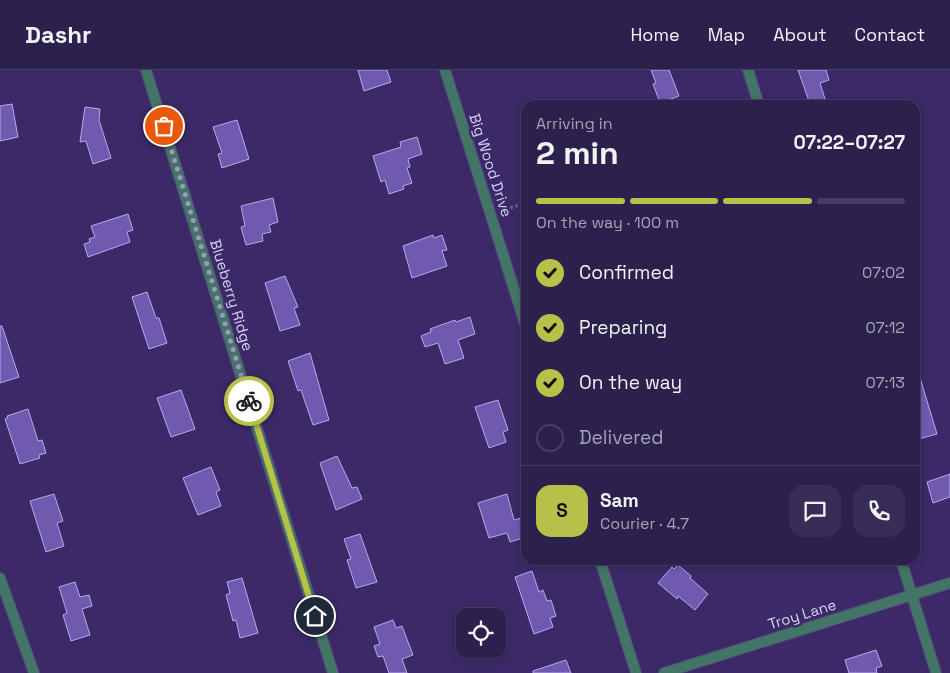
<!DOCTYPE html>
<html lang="en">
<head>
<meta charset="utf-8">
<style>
  :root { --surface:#2c204d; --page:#382d57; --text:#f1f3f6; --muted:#a6a3b6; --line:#483e65; --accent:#b8c147 }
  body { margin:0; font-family:"Space Grotesk",sans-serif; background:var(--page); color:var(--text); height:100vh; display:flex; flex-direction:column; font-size:19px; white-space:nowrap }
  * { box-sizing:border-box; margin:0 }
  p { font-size:16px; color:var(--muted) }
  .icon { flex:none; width:28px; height:28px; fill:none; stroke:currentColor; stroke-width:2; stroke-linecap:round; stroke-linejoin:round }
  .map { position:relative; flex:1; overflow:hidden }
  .side { position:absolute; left:521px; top:30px; width:399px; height:465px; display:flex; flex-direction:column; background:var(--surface); border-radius:15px; box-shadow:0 2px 8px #0003,0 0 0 1px var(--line) }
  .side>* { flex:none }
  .buttons { position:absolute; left:456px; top:538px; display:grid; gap:10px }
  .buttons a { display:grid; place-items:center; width:50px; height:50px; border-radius:10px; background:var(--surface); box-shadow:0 2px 8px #0003,0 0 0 1px var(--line); font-size:25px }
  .pin { position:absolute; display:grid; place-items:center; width:42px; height:42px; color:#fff; margin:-21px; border:2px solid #fff; border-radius:50%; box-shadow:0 1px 5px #0007 }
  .courier { position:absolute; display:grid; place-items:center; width:50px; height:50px; margin:-25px; border:4px solid #b8c147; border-radius:50%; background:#fff; color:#222; box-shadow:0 1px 6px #0007 }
  .summary em { font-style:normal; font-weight:600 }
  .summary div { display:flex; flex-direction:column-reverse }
  .summary { display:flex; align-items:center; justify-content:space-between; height:85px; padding:0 15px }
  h1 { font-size:32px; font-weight:600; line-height:38px }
  .bar { display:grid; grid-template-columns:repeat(4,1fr); gap:8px 5px; align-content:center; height:60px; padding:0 15px }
  .bar i { height:6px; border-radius:4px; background:var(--line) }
  .bar .selected { background:var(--accent) }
  .bar p { grid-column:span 4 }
  .line { display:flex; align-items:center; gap:12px; padding:0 15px; border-top:1px solid var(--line) }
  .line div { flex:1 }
  .round { display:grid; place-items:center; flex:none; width:52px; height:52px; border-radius:15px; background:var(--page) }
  ol { padding:0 15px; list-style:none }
  li { display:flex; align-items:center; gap:15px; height:55px }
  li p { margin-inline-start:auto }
  li .icon { padding:5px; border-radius:50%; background:var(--accent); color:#111; stroke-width:4 }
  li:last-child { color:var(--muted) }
  li i { width:28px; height:28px; border:2px solid var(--line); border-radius:50% }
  header { display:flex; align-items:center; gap:30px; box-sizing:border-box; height:70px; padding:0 25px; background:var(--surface); border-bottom:1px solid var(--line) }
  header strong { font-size:24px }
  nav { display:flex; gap:28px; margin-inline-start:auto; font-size:18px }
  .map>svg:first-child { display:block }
  .building { fill:#705ab0; stroke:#b7a8f0 }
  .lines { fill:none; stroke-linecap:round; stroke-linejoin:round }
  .street-casing { stroke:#54457e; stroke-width:12 }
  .path { stroke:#72659a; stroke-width:3; stroke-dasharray:2.5 2.5; stroke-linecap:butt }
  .street { stroke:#437566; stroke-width:10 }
  .done { stroke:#a096c4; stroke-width:5; stroke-dasharray:0 9 }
  .route { stroke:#b8c147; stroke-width:6 }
  .labels { text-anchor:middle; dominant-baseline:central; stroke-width:5; stroke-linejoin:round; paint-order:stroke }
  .street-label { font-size:15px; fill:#d7d0f6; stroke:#3b2a67 }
</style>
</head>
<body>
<header>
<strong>Dashr</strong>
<nav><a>Home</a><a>Map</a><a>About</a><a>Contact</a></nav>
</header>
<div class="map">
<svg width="950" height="603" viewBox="0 0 950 603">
  <rect width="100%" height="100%" fill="#3b2a67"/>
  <g class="building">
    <polygon points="358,0 387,0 391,12 364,21"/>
    <polygon points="651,0 669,0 679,26 660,33 653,14 656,13"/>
    <polygon points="798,0 826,0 829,10 820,13 825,29 810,34"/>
    <polygon points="12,34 18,67 0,71 0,36"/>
    <polygon points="85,37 100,39 99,50 111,88 93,94 86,71 80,72"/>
    <polygon points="237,50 249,89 222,98 218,84 222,83 213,57"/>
    <polygon points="417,67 422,84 408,89 410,97 407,98 412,113 403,116 404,119 389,124 385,110 381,112 373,86 401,77 400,72"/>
    <polygon points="273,128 278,152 269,155 271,162 262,164 263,171 246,175 241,157 245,156 241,136"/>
    <polygon points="128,144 133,160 127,162 130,172 88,187 84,174 90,172 89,169 95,167 91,156"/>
    <polygon points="433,165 434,168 442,165 447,180 442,181 447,196 412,208 403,176"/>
    <polygon points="285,206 298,237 294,238 300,255 280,261 265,213"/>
    <polygon points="147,222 156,248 159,248 167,273 149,279 132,227"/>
    <polygon points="470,247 475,264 458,270 464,288 445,294 438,273 425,277 421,266 431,262 430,259 455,250 456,252"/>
    <polygon points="0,256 2,256 19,307 0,313"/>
    <polygon points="310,283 329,350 313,355 301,320 298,321 288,291"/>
    <polygon points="915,301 918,301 937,364 915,370"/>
    <polygon points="181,320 195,359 171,367 157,328"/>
    <polygon points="498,330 508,360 503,362 506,372 489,378 475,337"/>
    <polygon points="28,339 38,371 42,370 46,383 39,385 40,388 20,394 5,349 8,348 7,346"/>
    <polygon points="337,386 352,418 357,417 362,429 336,440 320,393"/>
    <polygon points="211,397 220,420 216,422 221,436 198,445 183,408"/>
    <polygon points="950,404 950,427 933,433 927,412"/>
    <polygon points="54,424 63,451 57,453 64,476 46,482 30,431"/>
    <polygon points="507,424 514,450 526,447 526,467 510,472 507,463 489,468 478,433"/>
    <polygon points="360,464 377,512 356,518 347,490 351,489 344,469"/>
    <polygon points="678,495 691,506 690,508 708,524 695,540 678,526 677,529 658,513 672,497 674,499"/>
    <polygon points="532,501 539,522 543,520 547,531 551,530 556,546 550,548 553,557 534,564 515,507"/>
    <polygon points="242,508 258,563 240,568 236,550 233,551 226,525 230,523 227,512"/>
    <polygon points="75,512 80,527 89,525 92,536 82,539 90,565 71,571 63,545 67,543 59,517"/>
    <polygon points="393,550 396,558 402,556 413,585 402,589 407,603 389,603 383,586 378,587 374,576 380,574 374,557"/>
    <polygon points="876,580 882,596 876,598 877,603 849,603 845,590"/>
    <polygon points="566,590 571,603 533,603 533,601"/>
  </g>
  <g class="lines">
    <g class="street-casing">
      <g id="street">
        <polyline points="146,0 333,603"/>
        <polyline points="445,0 526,257"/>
        <polyline points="748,0 759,35"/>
        <polyline points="600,490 636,603"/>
        <polyline points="901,490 936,603"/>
        <polyline points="0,508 34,603"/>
        <polyline points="664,603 950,513"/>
      </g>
    </g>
    <polyline class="path" points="501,141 526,133"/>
    <use href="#street" class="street"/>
  </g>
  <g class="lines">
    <polyline class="done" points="164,56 249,331"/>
    <polyline class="route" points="249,331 315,546"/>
  </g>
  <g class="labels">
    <g class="street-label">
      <text transform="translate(491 95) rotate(72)">Big Wood Drive</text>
      <text transform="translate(232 225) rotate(73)">Blueberry Ridge</text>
      <text transform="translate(802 544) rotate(-17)">Troy Lane</text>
    </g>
  </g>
</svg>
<div class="buttons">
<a><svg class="icon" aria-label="locate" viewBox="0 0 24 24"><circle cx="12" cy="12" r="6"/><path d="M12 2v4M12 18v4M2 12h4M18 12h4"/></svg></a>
</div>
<div class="pin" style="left:164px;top:56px;background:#ea580c"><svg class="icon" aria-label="bag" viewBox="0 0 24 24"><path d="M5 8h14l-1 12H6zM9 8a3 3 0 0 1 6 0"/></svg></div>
<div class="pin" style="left:315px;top:546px;background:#1f2937"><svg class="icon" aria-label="home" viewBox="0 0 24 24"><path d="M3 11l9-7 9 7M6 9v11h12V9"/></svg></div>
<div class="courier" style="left:249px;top:331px"><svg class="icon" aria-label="bike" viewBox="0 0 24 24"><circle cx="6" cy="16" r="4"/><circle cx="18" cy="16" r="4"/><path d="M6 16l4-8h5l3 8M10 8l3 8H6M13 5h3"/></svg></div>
<section class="side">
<div class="summary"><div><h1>2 min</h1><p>Arriving in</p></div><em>07:22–07:27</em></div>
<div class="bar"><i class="selected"></i><i class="selected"></i><i class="selected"></i><i></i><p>On the way · 100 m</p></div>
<ol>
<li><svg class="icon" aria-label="check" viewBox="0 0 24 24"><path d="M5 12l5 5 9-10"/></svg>Confirmed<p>07:02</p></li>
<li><svg class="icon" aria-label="check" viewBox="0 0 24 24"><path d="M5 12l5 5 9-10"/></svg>Preparing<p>07:12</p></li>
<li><svg class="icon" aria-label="check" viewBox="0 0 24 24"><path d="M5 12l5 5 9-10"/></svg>On the way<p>07:13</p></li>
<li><i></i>Delivered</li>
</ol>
<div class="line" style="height:90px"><b class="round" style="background:var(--accent);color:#111">S</b><div><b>Sam</b><p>Courier · 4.7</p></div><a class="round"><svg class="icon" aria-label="chat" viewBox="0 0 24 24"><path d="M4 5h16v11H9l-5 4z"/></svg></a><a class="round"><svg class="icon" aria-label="phone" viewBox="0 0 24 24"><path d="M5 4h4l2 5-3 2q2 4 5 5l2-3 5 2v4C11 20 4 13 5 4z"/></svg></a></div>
</section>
</div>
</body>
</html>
